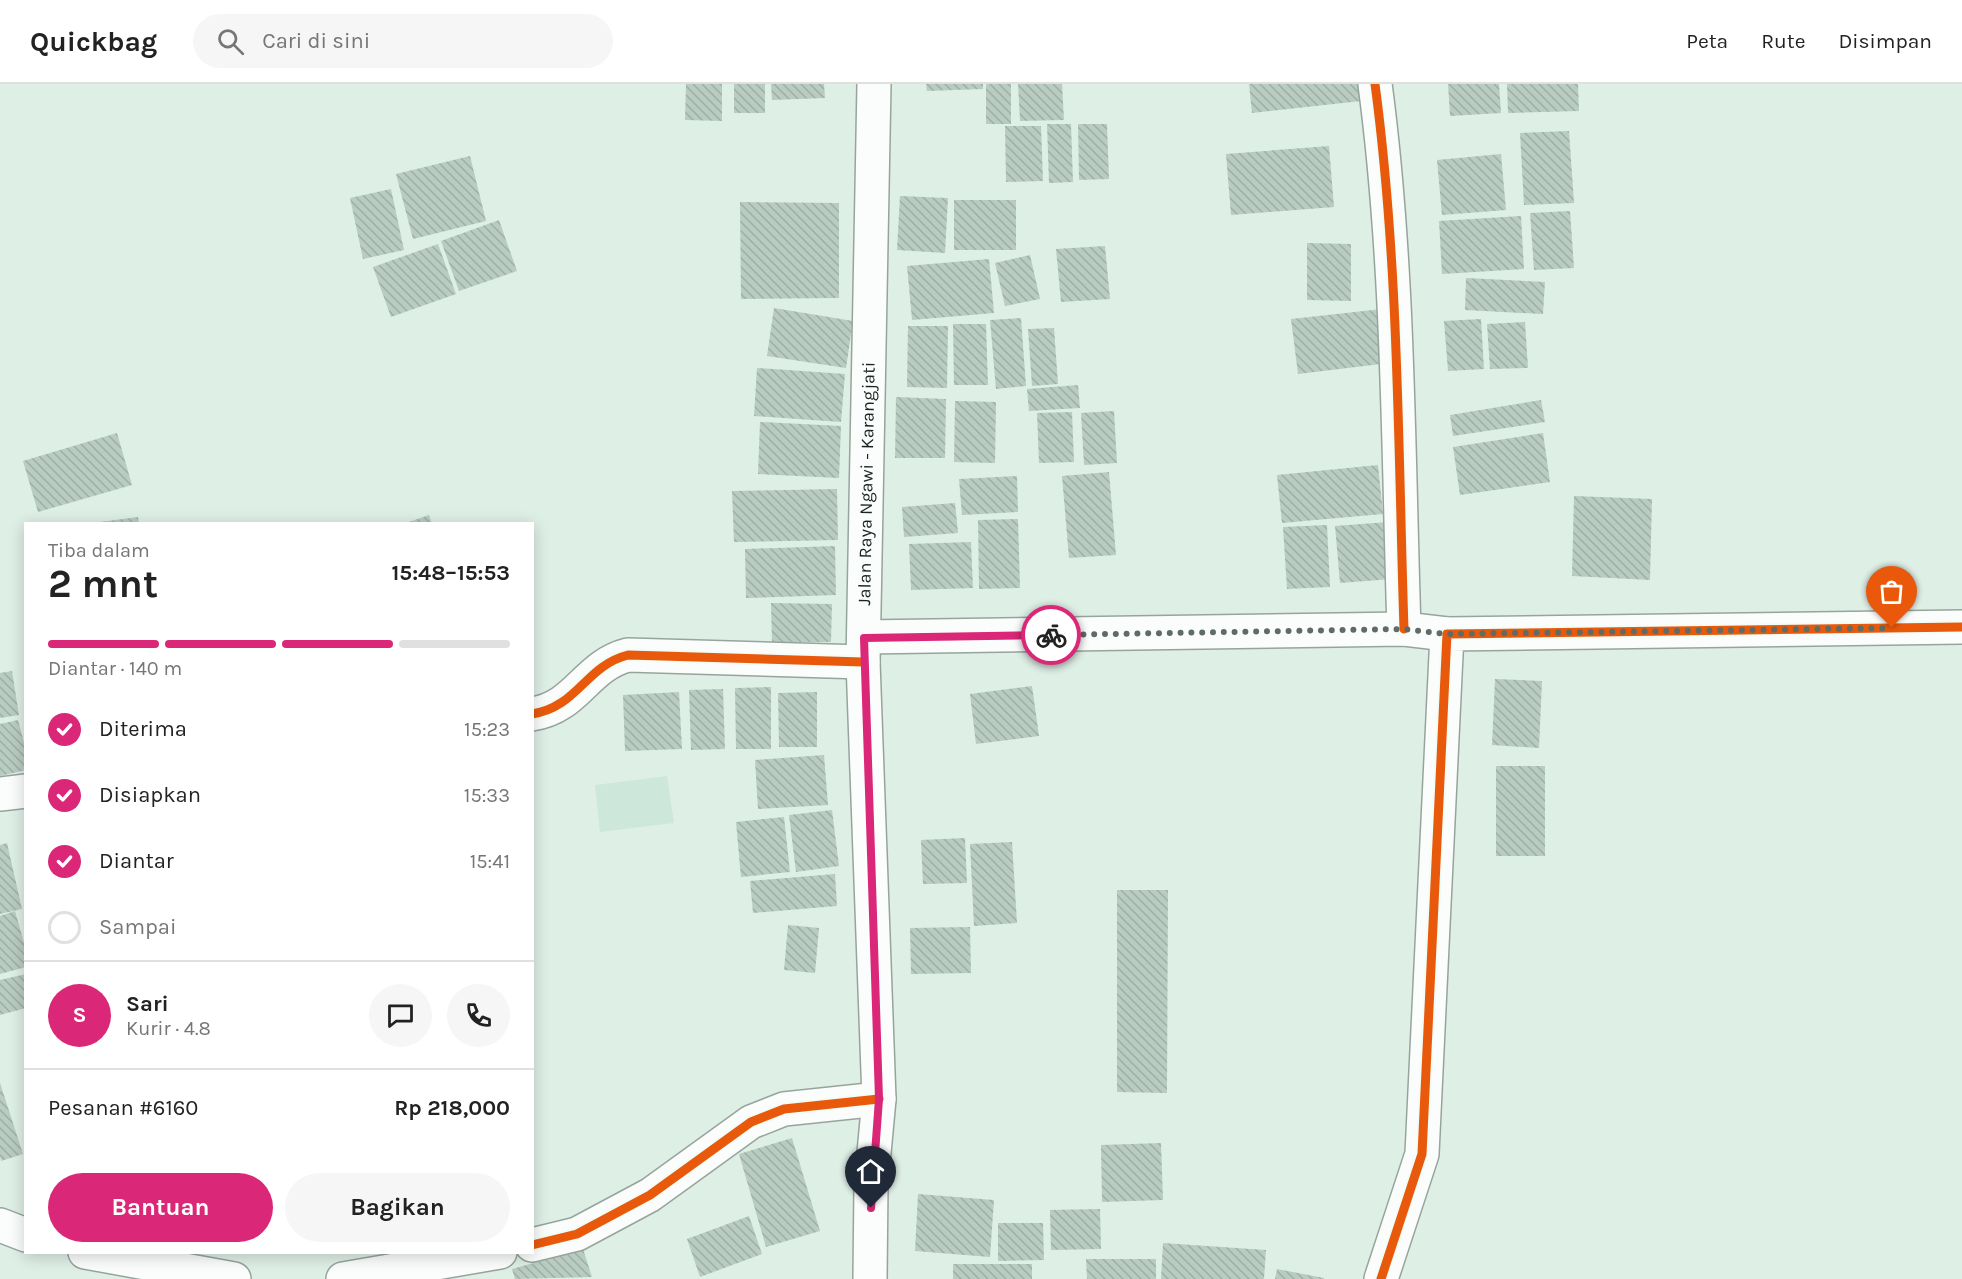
<!DOCTYPE html>
<html lang="id">
<head>
<meta charset="utf-8">
<style>
  :root { --surface:#fff; --page:#f6f6f6; --text:#222; --muted:#767676; --line:#e0e0e0; --accent:#db2777 }
  body { margin:0; font-family:Karla,sans-serif; background:var(--page); color:var(--text); height:100vh; display:flex; flex-direction:column; font-size:22px; white-space:nowrap }
  * { box-sizing:border-box; margin:0 }
  p { font-size:20px; color:var(--muted) }
  .icon { flex:none; width:33px; height:33px; fill:none; stroke:currentColor; stroke-width:2; stroke-linecap:round; stroke-linejoin:round }
  .map { position:relative; flex:1; overflow:hidden }
  .side { position:absolute; left:24px; top:438px; width:510px; height:732px; display:flex; flex-direction:column; background:var(--surface); border-radius:0px; box-shadow:0 3px 15px #0003 }
  .side>* { flex:none }
  .pin { position:absolute; display:grid; place-items:center; width:51px; height:51px; color:#fff; margin:-62px -26px; border-radius:50% 50% 50% 0; rotate:-45deg; box-shadow:0 0 6px #0007 }
  .pin .icon { rotate:45deg }
  .courier { position:absolute; display:grid; place-items:center; width:60px; height:60px; margin:-30px; border:4px solid #db2777; border-radius:50%; background:#fff; color:#222; box-shadow:0 2px 8px #0007 }
  .headline em { font-style:normal; font-weight:700 }
  .headline div { display:flex; flex-direction:column-reverse }
  .headline { display:flex; align-items:center; justify-content:space-between; height:102px; padding:0 24px }
  h1 { font-size:39px; font-weight:700; line-height:45px }
  .bar { display:grid; grid-template-columns:repeat(4,1fr); gap:9px 6px; align-content:center; height:72px; padding:0 24px }
  .bar i { height:8px; border-radius:4px; background:var(--line) }
  .bar .on { background:var(--accent) }
  .bar p { grid-column:span 4 }
  .line { display:flex; align-items:center; gap:15px; padding:0 24px; border-top:2px solid var(--line) }
  .line div { flex:1 }
  .round { display:grid; place-items:center; flex:none; width:63px; height:63px; border-radius:32px; background:var(--page) }
  ol { padding:0 24px; list-style:none }
  li { display:flex; align-items:center; gap:18px; height:66px }
  li p { margin-inline-start:auto }
  li .icon { padding:6px; border-radius:50%; background:var(--accent); color:#fff; stroke-width:4 }
  li:last-child { color:var(--muted) }
  li i { width:33px; height:33px; border:3px solid var(--line); border-radius:50% }
  .primary-button { display:flex; gap:12px; margin-top:auto; padding:12px 24px }
  .primary-button a { flex:1; height:69px; border-radius:36px; background:var(--accent); color:#fff; font-size:24px; font-weight:700; line-height:69px; text-align:center }
  .primary-button a+a { background:var(--page); color:var(--text) }
  header { display:flex; align-items:center; gap:36px; box-sizing:border-box; height:84px; padding:0 30px; background:var(--surface); border-bottom:2px solid var(--line) }
  header strong { font-size:28px }
  nav { display:flex; gap:33px; margin-inline-start:auto; font-size:21px }
  .search { width:420px; height:54px; background:var(--page); display:flex; align-items:center; gap:15px; box-sizing:border-box; padding:0 21px; border-radius:33px; color:var(--muted); font-size:22px }
  .map>svg:first-child { display:block }
  .built { fill:#cde8da }
  .building { fill:url(#building-back-hatch) }
  .lines { fill:none; stroke-linecap:round; stroke-linejoin:round }
  .minor-casing { stroke:#97a49d; stroke-width:36 }
  .major-casing { stroke:#97a49d; stroke-width:36 }
  .minor { stroke:#fafdfb; stroke-width:33 }
  .major { stroke:#fafdfb; stroke-width:33 }
  .cycleway-casing { stroke:#f2fdf7; stroke-width:13 }
  .cycleway { stroke:#e8590c; stroke-width:9 }
  .done { stroke:#5f6b65; stroke-width:6; stroke-dasharray:0 10.8 }
  .route { stroke:#db2777; stroke-width:8 }
  .labels { text-anchor:middle; dominant-baseline:central; stroke-width:4.5; stroke-linejoin:round; paint-order:stroke }
  .street-label { font-size:18px; fill:#1a241f; stroke:#f2fdf7 }
</style>
</head>
<body>
<header>
<strong>Quickbag</strong>
<div class="search"><svg class="icon" aria-label="search" viewBox="0 0 24 24"><circle cx="10" cy="10" r="6"/><path d="M15 15l6 6"/></svg>Cari di sini</div>
<nav><a>Peta</a><a>Rute</a><a>Disimpan</a></nav>
</header>
<div class="map">
<svg width="1962" height="1195" viewBox="0 0 1962 1195">
  <defs>
    <pattern id="building-back-hatch" width="6" height="6" patternUnits="userSpaceOnUse" patternTransform="scale(1.5)"><rect width="6" height="6" fill="#b9ccc2"/><path d="M-1 5l2 2M0 0l6 6M5-1l2 2" fill="none" stroke="#9eafa6"/></pattern>
  </defs>
  <rect width="100%" height="100%" fill="#deefe6"/>
  <polygon class="built" points="667,692 674,739 600,748 595,701"/>
  <g class="building">
    <polygon points="686,0 722,0 722,37 685,36"/>
    <rect x="734" y="0" width="31" height="29"/>
    <polygon points="771,0 824,0 825,14 772,16"/>
    <polygon points="926,0 983,0 983,5 927,7"/>
    <rect x="986" y="0" width="25" height="40"/>
    <polygon points="1018,0 1062,0 1064,36 1020,37"/>
    <polygon points="1249,0 1359,0 1361,17 1252,29"/>
    <polygon points="1448,0 1499,0 1501,29 1450,32"/>
    <polygon points="1507,0 1578,0 1579,27 1508,29"/>
    <polygon points="1047,40 1071,40 1073,98 1049,99"/>
    <polygon points="1078,40 1107,40 1109,95 1079,96"/>
    <polygon points="1005,42 1041,42 1043,97 1006,98"/>
    <polygon points="1569,47 1574,119 1524,121 1520,49"/>
    <polygon points="1329,62 1334,123 1231,131 1226,70"/>
    <polygon points="1501,70 1506,126 1442,131 1437,76"/>
    <polygon points="470,72 486,137 413,155 396,90"/>
    <polygon points="391,105 404,166 363,175 350,114"/>
    <polygon points="900,112 948,114 945,169 897,166"/>
    <rect x="954" y="116" width="62" height="50"/>
    <polygon points="740,118 839,119 839,214 741,215"/>
    <polygon points="1570,127 1574,184 1534,186 1530,129"/>
    <polygon points="1521,132 1524,185 1442,190 1439,137"/>
    <polygon points="499,136 517,187 459,207 441,157"/>
    <polygon points="1307,159 1351,160 1351,217 1307,216"/>
    <polygon points="438,160 456,210 391,233 373,183"/>
    <polygon points="1105,162 1110,215 1061,218 1056,165"/>
    <polygon points="1030,171 1040,215 1005,222 995,179"/>
    <polygon points="989,175 994,229 912,236 907,182"/>
    <polygon points="1466,194 1545,198 1543,230 1465,226"/>
    <polygon points="774,224 853,237 846,284 767,272"/>
    <polygon points="1382,225 1389,279 1298,290 1291,235"/>
    <polygon points="1021,234 1026,302 996,305 990,236"/>
    <polygon points="1481,235 1484,285 1448,287 1444,237"/>
    <polygon points="1525,238 1528,284 1490,285 1487,240"/>
    <polygon points="953,240 986,240 988,301 954,301"/>
    <polygon points="908,242 948,242 947,304 907,303"/>
    <polygon points="1054,244 1058,300 1032,302 1028,245"/>
    <polygon points="757,284 845,290 841,338 754,332"/>
    <polygon points="1078,301 1080,324 1029,327 1027,305"/>
    <polygon points="896,313 946,315 945,374 895,374"/>
    <polygon points="1541,316 1545,338 1453,352 1450,331"/>
    <polygon points="955,317 996,318 995,379 954,378"/>
    <polygon points="1114,327 1117,379 1084,381 1081,329"/>
    <polygon points="1072,328 1074,378 1039,379 1037,329"/>
    <polygon points="760,338 841,342 839,394 758,390"/>
    <polygon points="117,349 132,401 38,428 23,377"/>
    <polygon points="1543,349 1550,398 1460,411 1453,363"/>
    <polygon points="1378,381 1383,430 1282,439 1277,391"/>
    <polygon points="1109,388 1116,471 1069,474 1062,392"/>
    <polygon points="1017,392 1018,428 962,431 959,395"/>
    <polygon points="837,405 838,456 734,458 732,407"/>
    <polygon points="1574,412 1652,415 1650,496 1572,492"/>
    <polygon points="955,419 958,449 904,453 902,423"/>
    <polygon points="429,431 432,440 406,440 406,439"/>
    <polygon points="138,433 139,440 100,440 100,438"/>
    <polygon points="1018,435 1020,504 979,505 978,436"/>
    <polygon points="1388,438 1392,495 1340,499 1335,442"/>
    <polygon points="1327,441 1330,503 1287,505 1283,443"/>
    <polygon points="971,458 973,504 911,506 909,460"/>
    <polygon points="835,462 836,511 746,514 745,465"/>
    <polygon points="771,519 832,520 831,558 772,558"/>
    <polygon points="12,587 19,631 0,634 0,589"/>
    <polygon points="1495,595 1542,597 1539,664 1492,661"/>
    <polygon points="1032,602 1039,652 976,660 970,610"/>
    <polygon points="771,603 771,665 736,665 735,604"/>
    <polygon points="723,605 725,665 691,666 689,606"/>
    <polygon points="679,608 682,665 625,667 623,611"/>
    <polygon points="817,608 817,663 779,663 778,609"/>
    <polygon points="18,636 26,666 26,686 0,692 0,640"/>
    <polygon points="824,671 828,721 758,725 755,676"/>
    <rect x="1496" y="682" width="49" height="90"/>
    <polygon points="832,726 839,782 796,788 789,731"/>
    <polygon points="784,733 790,788 741,793 736,738"/>
    <polygon points="965,754 967,799 923,800 921,756"/>
    <polygon points="1012,758 1017,839 974,842 970,760"/>
    <polygon points="7,759 22,825 0,830 0,761"/>
    <polygon points="835,790 837,822 753,829 750,797"/>
    <polygon points="1117,806 1168,806 1167,1009 1117,1008"/>
    <polygon points="15,827 26,866 26,883 0,890 0,832"/>
    <polygon points="788,841 819,844 815,889 784,886"/>
    <polygon points="970,843 971,889 911,890 910,844"/>
    <polygon points="26,890 26,924 0,931 0,896"/>
    <polygon points="0,999 23,1070 1,1077 0,1072"/>
    <polygon points="792,1054 820,1147 766,1163 739,1070"/>
    <polygon points="1161,1059 1163,1116 1102,1118 1101,1061"/>
    <polygon points="918,1110 994,1116 990,1173 915,1167"/>
    <polygon points="1100,1125 1101,1165 1051,1166 1050,1126"/>
    <polygon points="749,1132 762,1170 700,1193 687,1155"/>
    <polygon points="998,1139 1043,1139 1044,1176 998,1177"/>
    <polygon points="1163,1159 1266,1166 1264,1195 1161,1195"/>
    <polygon points="583,1165 592,1193 515,1195 512,1185"/>
    <polygon points="1086,1175 1156,1175 1156,1195 1087,1195"/>
    <rect x="953" y="1180" width="79" height="15"/>
    <polygon points="1277,1185 1324,1194 1324,1195 1275,1195"/>
  </g>
  <g class="lines">
    <g class="minor-casing">
      <g id="minor">
        <path d="M1375 0C1399 180 1398 364 1404 545"/>
        <path d="M532 630C578 623 585 582 628 571L863 578"/>
        <polyline points="0,710 26,707"/>
        <polyline points="0,1141 26,1151"/>
        <polyline points="532,1161 577,1150 650,1111 751,1038 784,1025 879,1015"/>
        <polyline points="85,1168 234,1195"/>
        <polyline points="343,1195 500,1168"/>
        <polyline points="1381,1195 1422,1070 1447,550 1962,543"/>
      </g>
    </g>
    <g class="major-casing">
      <g id="major">
        <polyline points="864,553 1404,545 1447,550"/>
        <path id="s1" d="M870 1195 871 1101 879 1015 863 578 874 0"/>
      </g>
    </g>
    <use href="#minor" class="minor"/>
    <use href="#major" class="major"/>
    <g class="cycleway-casing">
      <g id="cycleway">
        <path d="M1375 0C1399 180 1398 364 1404 545"/>
        <path d="M532 630C578 623 585 582 628 571L863 578"/>
        <polyline points="532,1161 577,1150 650,1111 751,1038 784,1025 879,1015"/>
        <polyline points="1381,1195 1422,1070 1447,550 1962,543"/>
      </g>
    </g>
    <use href="#cycleway" class="cycleway"/>
  </g>
  <g class="lines">
    <polyline class="done" points="1051,551 1404,545 1447,550 1892,544"/>
    <polyline class="route" points="871,1124 879,1015 864,554 1051,551"/>
  </g>
  <g class="labels">
    <g class="street-label">
      <text stroke="none"><textPath href="#s1" startOffset="796">Jalan Raya Ngawi - Karangjati</textPath></text>
    </g>
  </g>
</svg>
<div class="pin" style="left:1892px;top:544px;background:#ea580c"><svg class="icon" aria-label="bag" viewBox="0 0 24 24"><path d="M5 8h14l-1 12H6zM9 8a3 3 0 0 1 6 0"/></svg></div>
<div class="pin" style="left:871px;top:1124px;background:#1f2937"><svg class="icon" aria-label="home" viewBox="0 0 24 24"><path d="M3 11l9-7 9 7M6 9v11h12V9"/></svg></div>
<div class="courier" style="left:1051px;top:551px"><svg class="icon" aria-label="bike" viewBox="0 0 24 24"><circle cx="6" cy="16" r="4"/><circle cx="18" cy="16" r="4"/><path d="M6 16l4-8h5l3 8M10 8l3 8H6M13 5h3"/></svg></div>
<section class="side">
<div class="headline"><div><h1>2 mnt</h1><p>Tiba dalam</p></div><em>15:48–15:53</em></div>
<div class="bar"><i class="on"></i><i class="on"></i><i class="on"></i><i></i><p>Diantar · 140 m</p></div>
<ol>
<li><svg class="icon" aria-label="check" viewBox="0 0 24 24"><path d="M5 12l5 5 9-10"/></svg>Diterima<p>15:23</p></li>
<li><svg class="icon" aria-label="check" viewBox="0 0 24 24"><path d="M5 12l5 5 9-10"/></svg>Disiapkan<p>15:33</p></li>
<li><svg class="icon" aria-label="check" viewBox="0 0 24 24"><path d="M5 12l5 5 9-10"/></svg>Diantar<p>15:41</p></li>
<li><i></i>Sampai</li>
</ol>
<div class="line" style="height:108px"><b class="round" style="background:var(--accent);color:#fff">S</b><div><b>Sari</b><p>Kurir · 4.8</p></div><a class="round"><svg class="icon" aria-label="chat" viewBox="0 0 24 24"><path d="M4 5h16v11H9l-5 4z"/></svg></a><a class="round"><svg class="icon" aria-label="phone" viewBox="0 0 24 24"><path d="M5 4h4l2 5-3 2q2 4 5 5l2-3 5 2v4C11 20 4 13 5 4z"/></svg></a></div>
<div class="line" style="height:78px"><div>Pesanan #6160</div><b>Rp 218,000</b></div>
<div class="primary-button"><a>Bantuan</a><a>Bagikan</a></div>
</section>
</div>
</body>
</html>
